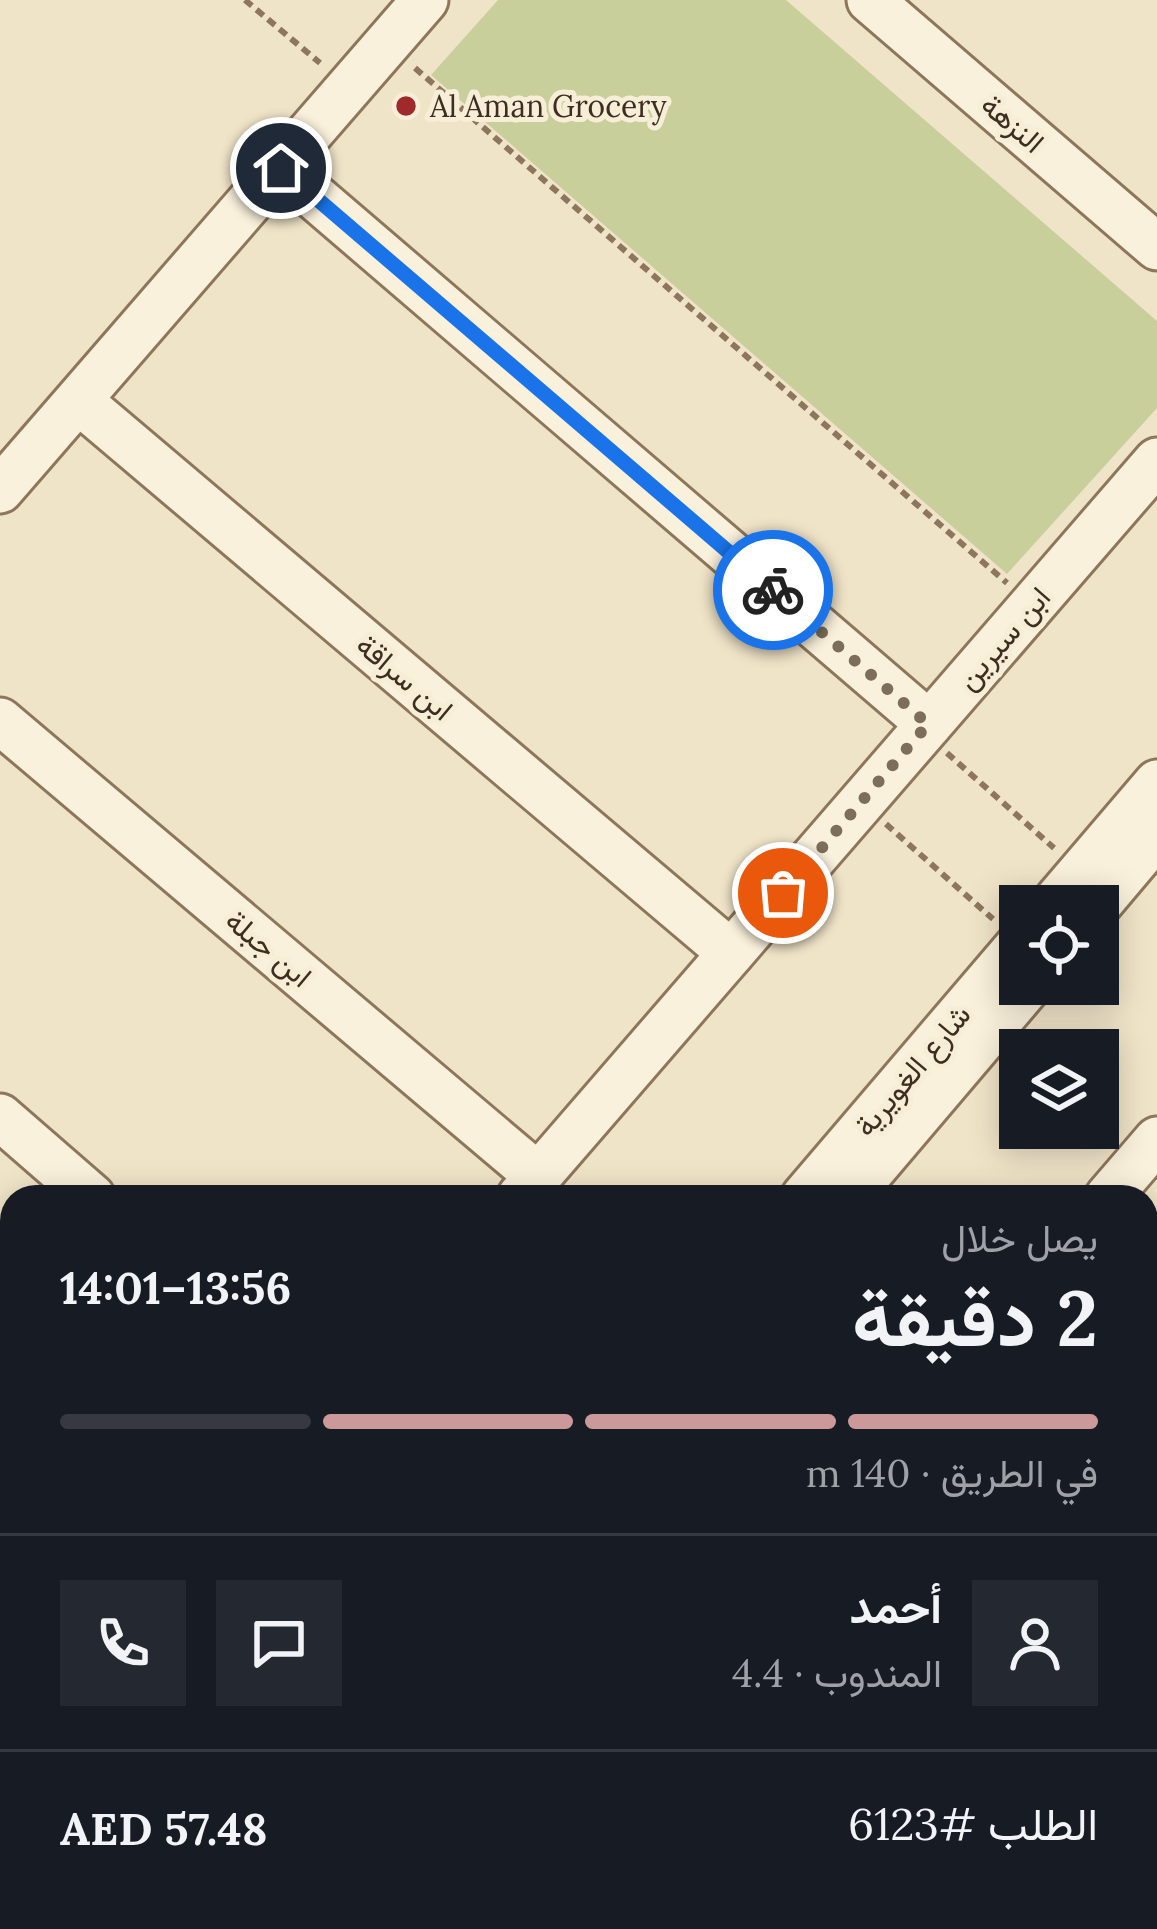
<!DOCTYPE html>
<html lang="ar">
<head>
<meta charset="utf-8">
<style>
  :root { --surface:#171b24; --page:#242831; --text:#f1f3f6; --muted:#9ea1a6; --line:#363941; --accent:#cc999b }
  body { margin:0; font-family:Lora,Vazirmatn,serif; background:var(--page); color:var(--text); direction:rtl; height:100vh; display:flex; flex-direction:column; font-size:45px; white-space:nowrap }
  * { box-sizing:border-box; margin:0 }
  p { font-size:39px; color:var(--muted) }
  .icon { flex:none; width:66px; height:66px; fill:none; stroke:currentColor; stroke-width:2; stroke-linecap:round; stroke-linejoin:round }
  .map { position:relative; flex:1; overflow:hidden; direction:ltr }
  .details { position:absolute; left:0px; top:1185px; width:1158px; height:744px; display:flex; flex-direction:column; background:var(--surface); border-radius:36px 36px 0 0; box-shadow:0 6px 30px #0003; direction:rtl }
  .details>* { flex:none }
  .fabs { position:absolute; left:999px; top:885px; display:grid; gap:24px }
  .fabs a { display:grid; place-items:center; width:120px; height:120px; border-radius:0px; background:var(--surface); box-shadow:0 6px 30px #0003; font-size:60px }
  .pin { position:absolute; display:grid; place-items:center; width:102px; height:102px; color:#fff; margin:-51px; border:6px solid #fff; border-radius:50%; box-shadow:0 3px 12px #0007 }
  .courier { position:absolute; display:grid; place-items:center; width:120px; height:120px; margin:-60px; border:9px solid #1a73e8; border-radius:50%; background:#fff; color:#222; box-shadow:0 3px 15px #0007 }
  .summary em { font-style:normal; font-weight:700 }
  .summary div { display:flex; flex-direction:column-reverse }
  .summary { display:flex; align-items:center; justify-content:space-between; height:204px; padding:0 60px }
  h1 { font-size:78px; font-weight:700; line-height:90px }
  .bar { display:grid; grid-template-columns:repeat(4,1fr); gap:18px 12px; align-content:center; height:144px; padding:0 60px }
  .bar i { height:15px; border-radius:9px; background:var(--line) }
  .bar .active { background:var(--accent) }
  .bar p { grid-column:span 4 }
  .line { display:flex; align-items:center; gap:30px; padding:0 60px; border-top:3px solid var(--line) }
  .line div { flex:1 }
  .round { display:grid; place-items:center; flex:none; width:126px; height:126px; border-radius:0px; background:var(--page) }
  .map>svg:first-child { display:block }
  .green { fill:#c9cf9b }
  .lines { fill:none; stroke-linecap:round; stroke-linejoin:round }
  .minor-casing { stroke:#8d765c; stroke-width:51 }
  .path { stroke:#8d765c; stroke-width:6; stroke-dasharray:9 6; stroke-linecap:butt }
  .minor { stroke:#faf1dc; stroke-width:45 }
  .done { stroke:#7c6e5b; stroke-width:12; stroke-dasharray:0 21.6 }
  .route { stroke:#1a73e8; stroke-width:15 }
  .poi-dot { fill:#9e2a2b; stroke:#f7eed8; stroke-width:4.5 }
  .labels { text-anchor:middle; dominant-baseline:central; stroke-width:10; stroke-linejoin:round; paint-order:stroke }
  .poi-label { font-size:30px; fill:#3d2e20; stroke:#f7eed8; text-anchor:start }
  .street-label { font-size:30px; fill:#3d2e20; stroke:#f7eed8 }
</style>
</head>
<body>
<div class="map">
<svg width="1157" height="1929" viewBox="0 0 1157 1929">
  <rect width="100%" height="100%" fill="#f0e4c8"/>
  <g class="green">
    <polygon points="498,0 786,0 1157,321 1157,408 1007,574 431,75"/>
    <polygon points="0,1334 12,1344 12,1701 0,1714"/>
  </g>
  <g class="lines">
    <g class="minor-casing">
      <g id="minor">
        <polyline points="870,0 1157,247"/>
        <polyline points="281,168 929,724"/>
        <polyline points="79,401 731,953"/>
        <polyline points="0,490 425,0"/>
        <polyline points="0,721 538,1176"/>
        <polyline points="1052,906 1157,783"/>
        <polyline points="1097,906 1157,835"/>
        <polyline points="0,1117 92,1197"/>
        <polyline points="520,1197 1157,461"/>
        <polyline points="804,1197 1020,944"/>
        <polyline points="849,1197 1030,984"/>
        <polyline points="1108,1197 1157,1140"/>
        <polyline points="1146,1310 1157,1319"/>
        <polyline points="1146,1709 1157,1719"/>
        <polyline points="0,1739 12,1740"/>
        <polyline points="634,1917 648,1929"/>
        <polyline points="927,1917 941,1929"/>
        <polyline points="174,1929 185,1917"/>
        <polyline points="218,1929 229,1917"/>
        <polyline points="467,1929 477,1917"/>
      </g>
    </g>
    <g class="path">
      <polyline points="245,0 320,63"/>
      <polyline points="415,68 1007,583"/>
      <polyline points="947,753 1054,848"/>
      <polyline points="886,824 993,919"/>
      <polyline points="0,1326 12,1337"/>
      <polyline points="0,1851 12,1837"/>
    </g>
    <use href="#minor" class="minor"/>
  </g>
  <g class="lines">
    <polyline class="done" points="773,590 928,724 783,893"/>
    <polyline class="route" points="281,168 773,590"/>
  </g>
  <circle class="poi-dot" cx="406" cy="106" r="12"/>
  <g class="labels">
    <g class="poi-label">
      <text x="430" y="106">Al Aman Grocery</text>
    </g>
    <g class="street-label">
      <text transform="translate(1013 123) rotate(41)">النزهة</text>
      <text transform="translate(1003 638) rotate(-49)">ابن سيرين</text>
      <text transform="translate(405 677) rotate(40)">ابن سراقة</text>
      <text transform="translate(269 948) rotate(40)">ابن جبلة</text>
      <text transform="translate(912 1070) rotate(-50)">شارع الغويرية</text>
    </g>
  </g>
</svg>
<div class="fabs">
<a><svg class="icon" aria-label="locate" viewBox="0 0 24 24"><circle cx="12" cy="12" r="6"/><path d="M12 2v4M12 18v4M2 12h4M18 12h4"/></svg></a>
<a><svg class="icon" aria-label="layers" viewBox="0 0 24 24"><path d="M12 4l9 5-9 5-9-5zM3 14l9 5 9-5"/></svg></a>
</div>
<div class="pin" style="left:783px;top:893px;background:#ea580c"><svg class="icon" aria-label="bag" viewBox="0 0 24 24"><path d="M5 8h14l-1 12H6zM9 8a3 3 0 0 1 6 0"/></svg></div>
<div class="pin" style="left:281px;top:168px;background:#1f2937"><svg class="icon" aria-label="home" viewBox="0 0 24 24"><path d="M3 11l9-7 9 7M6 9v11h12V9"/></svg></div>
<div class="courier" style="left:773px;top:590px"><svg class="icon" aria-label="bike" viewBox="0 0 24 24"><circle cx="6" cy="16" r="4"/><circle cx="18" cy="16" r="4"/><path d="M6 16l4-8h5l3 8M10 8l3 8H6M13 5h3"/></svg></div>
<section class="details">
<div class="summary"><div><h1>2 دقيقة</h1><p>يصل خلال</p></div><em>13:56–14:01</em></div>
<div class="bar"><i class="active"></i><i class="active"></i><i class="active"></i><i></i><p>في الطريق · 140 m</p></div>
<div class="line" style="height:216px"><a class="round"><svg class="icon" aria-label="person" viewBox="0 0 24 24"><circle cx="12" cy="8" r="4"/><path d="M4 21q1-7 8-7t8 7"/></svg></a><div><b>أحمد</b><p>المندوب · 4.4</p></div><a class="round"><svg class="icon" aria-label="chat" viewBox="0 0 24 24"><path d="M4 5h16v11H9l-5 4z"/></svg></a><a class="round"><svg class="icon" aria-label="phone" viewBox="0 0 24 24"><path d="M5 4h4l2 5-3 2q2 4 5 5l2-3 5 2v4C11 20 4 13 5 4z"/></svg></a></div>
<div class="line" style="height:156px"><div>الطلب #6123</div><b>AED 57.48</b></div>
</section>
</div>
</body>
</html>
